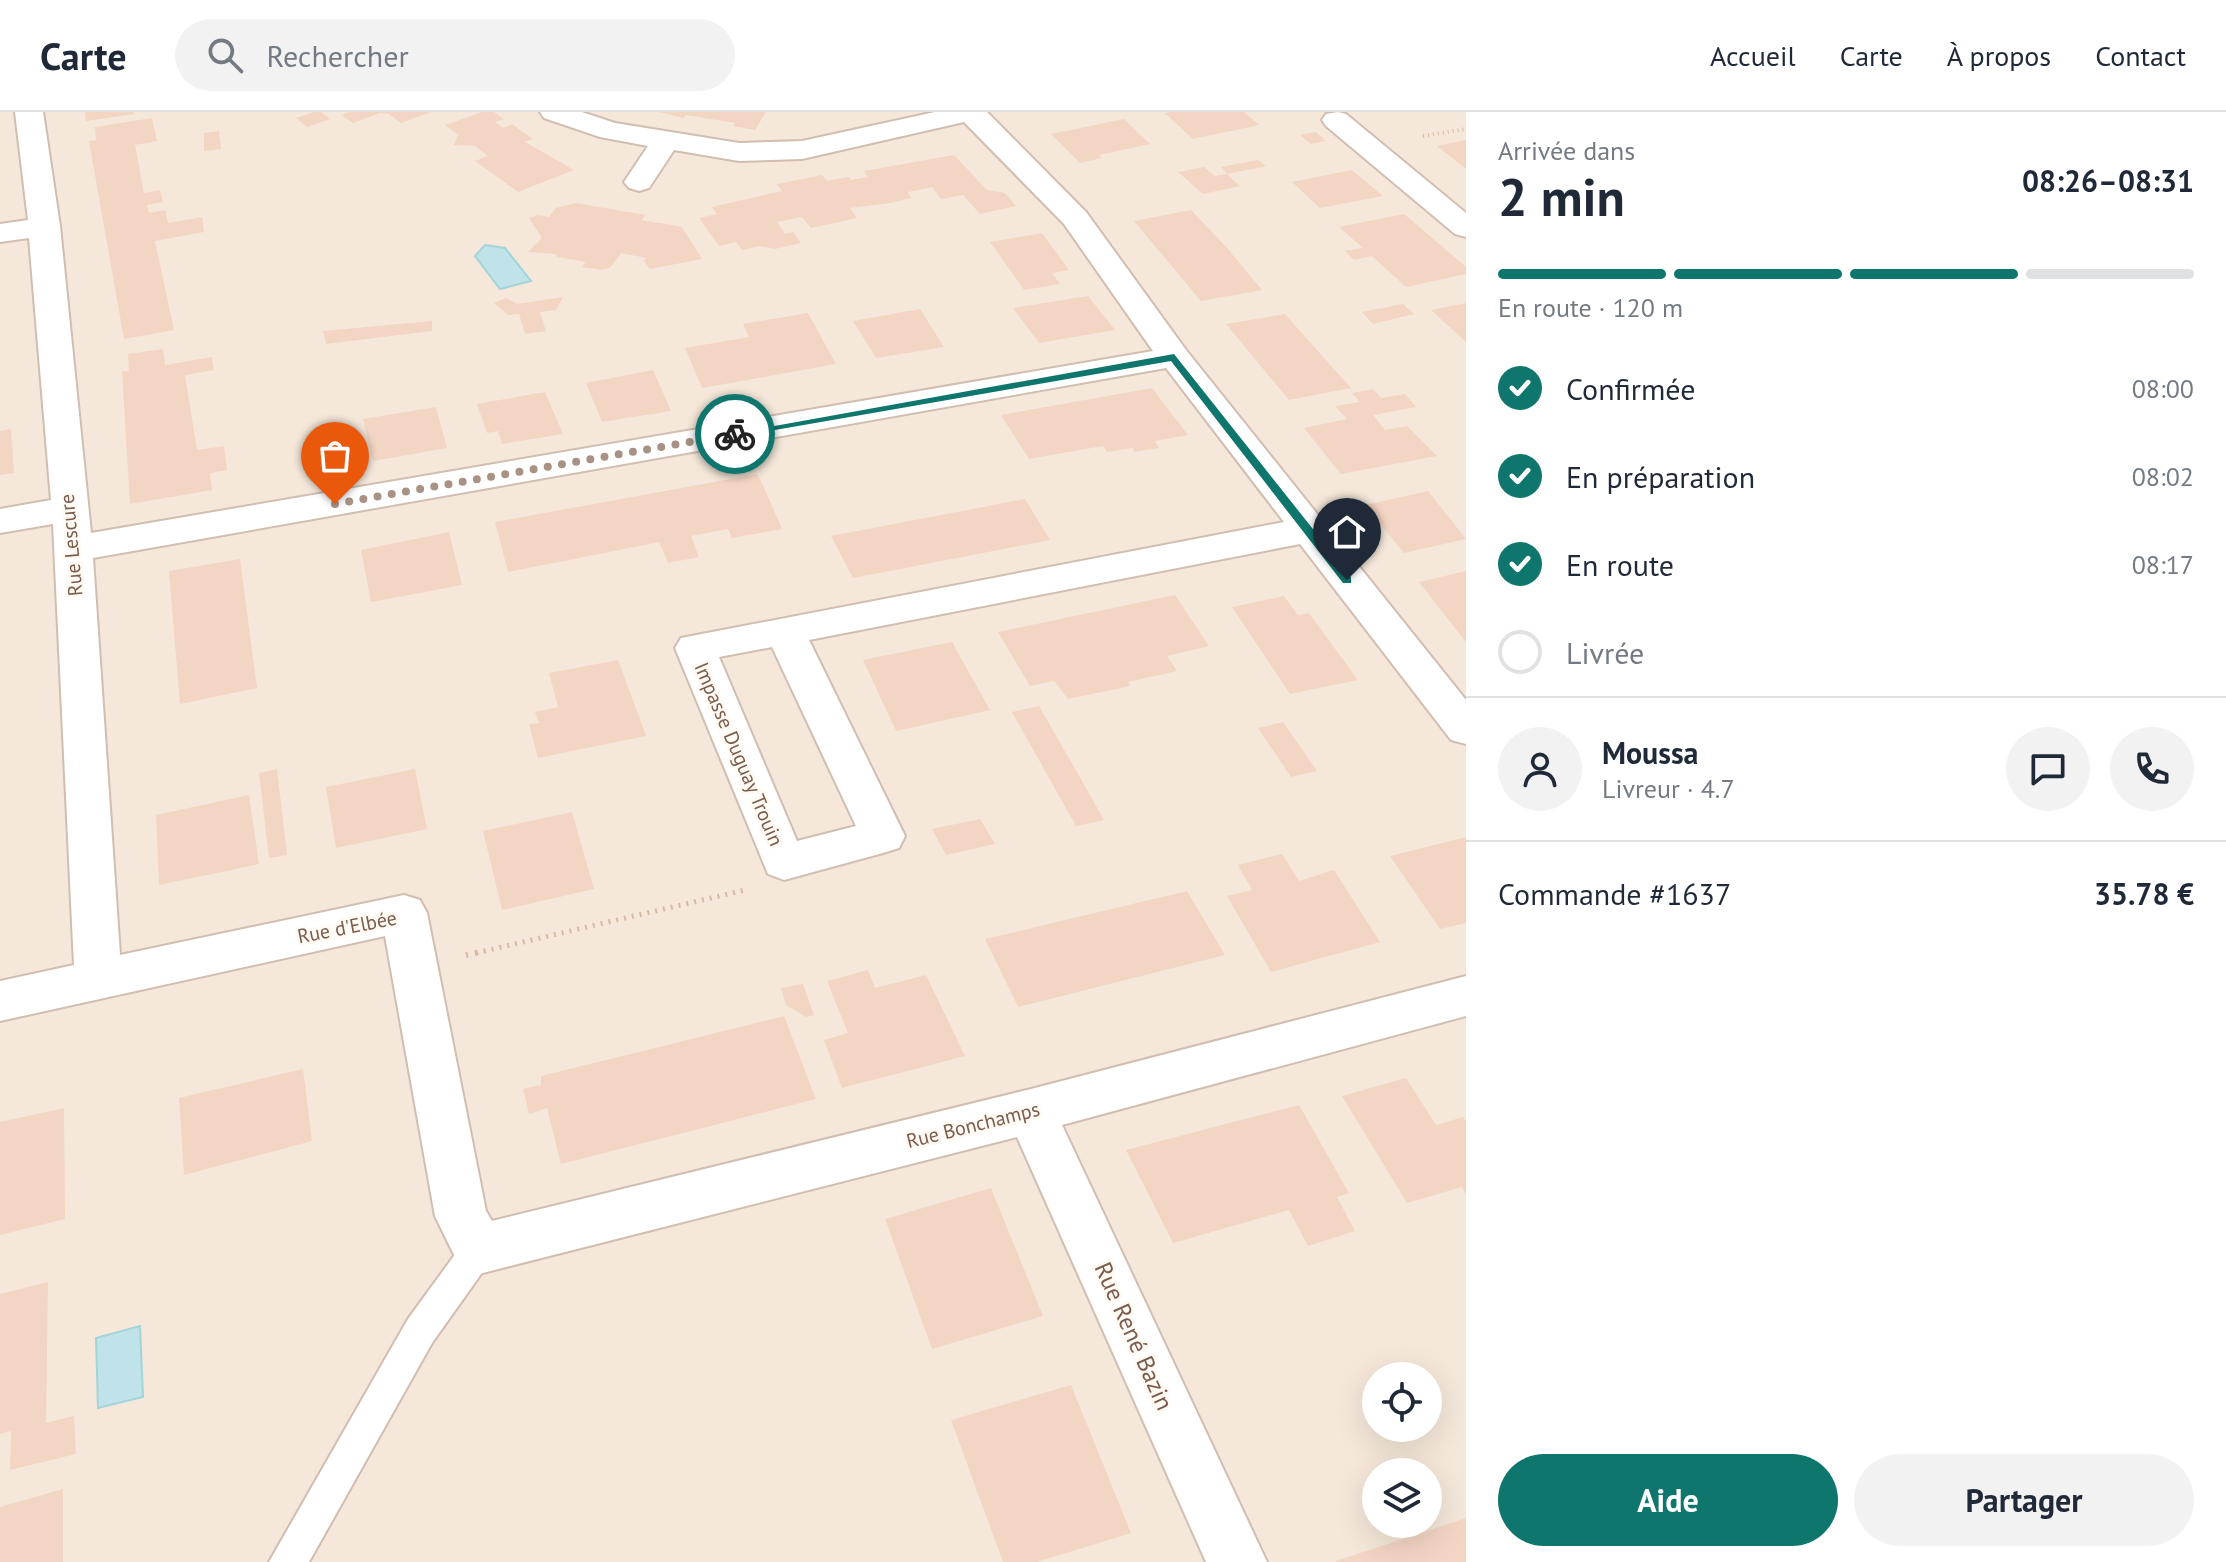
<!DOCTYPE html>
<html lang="fr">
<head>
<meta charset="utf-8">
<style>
  :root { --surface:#fff; --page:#f2f2f3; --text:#1f2937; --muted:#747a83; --line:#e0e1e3; --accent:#0f766e }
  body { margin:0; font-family:"PT Sans",sans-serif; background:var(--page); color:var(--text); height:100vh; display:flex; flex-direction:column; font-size:30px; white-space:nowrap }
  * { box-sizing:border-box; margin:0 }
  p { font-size:26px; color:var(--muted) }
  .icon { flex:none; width:44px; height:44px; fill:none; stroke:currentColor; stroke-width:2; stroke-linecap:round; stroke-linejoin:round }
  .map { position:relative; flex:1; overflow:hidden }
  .details { display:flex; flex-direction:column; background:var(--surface); width:760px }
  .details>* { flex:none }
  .controls { position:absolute; left:1362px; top:1250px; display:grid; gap:16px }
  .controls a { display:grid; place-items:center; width:80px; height:80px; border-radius:50%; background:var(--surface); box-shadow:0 8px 32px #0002; font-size:40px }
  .pin { position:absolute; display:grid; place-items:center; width:68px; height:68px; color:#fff; margin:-82px -34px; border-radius:50% 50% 50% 0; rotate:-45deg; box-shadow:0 0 8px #0007 }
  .pin .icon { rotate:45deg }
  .courier { position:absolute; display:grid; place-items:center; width:80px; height:80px; margin:-40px; border:6px solid #0f766e; border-radius:50%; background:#fff; color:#222; box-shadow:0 2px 10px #0007 }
  .headline em { font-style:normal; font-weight:700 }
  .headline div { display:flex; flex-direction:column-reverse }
  .headline { display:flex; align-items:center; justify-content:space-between; height:136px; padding:0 32px }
  h1 { font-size:52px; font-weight:700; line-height:60px }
  .bar { display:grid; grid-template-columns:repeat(4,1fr); gap:12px 8px; align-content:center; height:96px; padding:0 32px }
  .bar i { height:10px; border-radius:6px; background:var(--line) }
  .bar .active { background:var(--accent) }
  .bar p { grid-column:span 4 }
  .line { display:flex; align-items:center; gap:20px; padding:0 32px; border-top:2px solid var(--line) }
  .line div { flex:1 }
  .round { display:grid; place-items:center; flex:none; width:84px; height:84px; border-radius:42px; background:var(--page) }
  ol { padding:0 32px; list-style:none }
  li { display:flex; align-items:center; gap:24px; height:88px }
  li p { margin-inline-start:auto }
  li .icon { padding:8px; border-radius:50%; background:var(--accent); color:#fff; stroke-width:4 }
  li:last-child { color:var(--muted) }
  li i { width:44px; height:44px; border:4px solid var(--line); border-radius:50% }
  .action { display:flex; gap:16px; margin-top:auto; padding:16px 32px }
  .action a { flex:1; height:92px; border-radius:48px; background:var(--accent); color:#fff; font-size:32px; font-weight:700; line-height:92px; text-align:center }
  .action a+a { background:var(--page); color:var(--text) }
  header { display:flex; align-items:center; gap:48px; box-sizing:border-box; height:112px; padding:0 40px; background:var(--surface); border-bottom:2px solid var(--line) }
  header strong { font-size:38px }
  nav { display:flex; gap:44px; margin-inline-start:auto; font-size:28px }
  .search { width:560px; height:72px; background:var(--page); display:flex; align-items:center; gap:20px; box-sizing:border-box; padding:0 28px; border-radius:44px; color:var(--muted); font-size:30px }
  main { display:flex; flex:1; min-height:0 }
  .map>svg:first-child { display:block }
  .residential { fill:#f5e8da; fill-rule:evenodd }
  .water { fill:#bfe3e8; stroke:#a5d3da; stroke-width:2 }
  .building { fill:#f3d5c3 }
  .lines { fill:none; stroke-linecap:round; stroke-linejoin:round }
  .lane-casing { stroke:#d1beb0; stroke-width:4 }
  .street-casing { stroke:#d1beb0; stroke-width:4 }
  .path-far2 { stroke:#d9b8a5; stroke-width:4; stroke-dasharray:1 4; stroke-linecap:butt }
  .path-far1 { stroke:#d9b8a5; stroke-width:5; stroke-dasharray:2 6; stroke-linecap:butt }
  .path { stroke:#d9b8a5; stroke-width:6; stroke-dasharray:2 7; stroke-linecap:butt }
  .lane { fill:#fff; fill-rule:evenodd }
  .street { fill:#fff; fill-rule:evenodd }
  .route { fill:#0f766e }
  .done { stroke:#a89285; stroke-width:8; stroke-dasharray:0 14.4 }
  .labels { text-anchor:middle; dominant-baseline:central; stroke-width:6; stroke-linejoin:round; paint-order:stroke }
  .street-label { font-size:20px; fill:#7a5c4d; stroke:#fffaf3 }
  .near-street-label { font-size:24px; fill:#7a5c4d; stroke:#fffaf3 }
</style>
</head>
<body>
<header>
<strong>Carte</strong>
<div class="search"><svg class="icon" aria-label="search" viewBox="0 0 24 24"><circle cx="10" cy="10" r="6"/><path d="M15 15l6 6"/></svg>Rechercher</div>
<nav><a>Accueil</a><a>Carte</a><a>À propos</a><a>Contact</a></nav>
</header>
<main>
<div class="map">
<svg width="1466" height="1450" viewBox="0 0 1466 1450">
  <rect width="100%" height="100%" fill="#fdf6ec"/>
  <path class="residential" d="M0 0H1466V1450H0ZM1376 1264H1428V1316H1376ZM1376 1360H1428V1412H1376Z"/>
  <g class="water">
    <polygon points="485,133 505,136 531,169 500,177 475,144"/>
    <polygon points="140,1214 143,1285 98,1296 96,1226"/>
  </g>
  <g class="building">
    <polygon points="85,0 134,0 134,2 86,9"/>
    <polygon points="314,0 321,0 330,7 307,15 296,6"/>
    <polygon points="350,0 431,0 401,11 389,2 380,1 353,11 342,3"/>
    <polygon points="482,0 494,0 504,7 495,10 503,16 512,12 533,27 525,30 574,58 518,80 475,49 488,44 475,34 454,33 458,23 445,13"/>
    <polygon points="659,0 766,0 755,18 733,14 735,11 686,3 683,6"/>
    <polygon points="1171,0 1244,0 1259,13 1193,27 1165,1"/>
    <polygon points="152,6 157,29 135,33 144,81 160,78 163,90 147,93 149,101 165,98 168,111 202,105 204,120 155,129 174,218 124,227 89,29 96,28 95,15"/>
    <polygon points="1124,7 1150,32 1099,43 1102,46 1080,51 1051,22"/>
    <polygon points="219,19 221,37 204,39 204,21"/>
    <polygon points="1316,20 1326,29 1311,32 1300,23"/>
    <polygon points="1466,28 1466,57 1437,34"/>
    <polygon points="954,43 987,78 1005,81 1016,94 980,102 963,83 941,87 932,75 908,80 911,86 890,91 850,96 857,106 811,116 802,105 777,110 785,122 793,120 801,131 775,137 761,134 742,138 736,130 719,134 699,106 717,102 712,95 782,79 777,72 822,63 827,69 849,65 851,68 868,65 864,59"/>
    <polygon points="1258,48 1266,54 1227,62 1221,55"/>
    <polygon points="1204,55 1215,64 1227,62 1240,74 1203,82 1178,60"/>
    <polygon points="1352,58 1383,84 1320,96 1292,70"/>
    <polygon points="576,91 645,103 642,108 682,115 702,147 650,157 644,149 646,146 621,141 610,156 602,158 582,155 586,150 557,145 555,142 528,140 542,126 529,106 538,103 549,105 556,96"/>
    <polygon points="1191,98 1227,136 1262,178 1201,189 1134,109"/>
    <polygon points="1404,102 1466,155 1466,162 1406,175 1372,144 1354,148 1345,139 1363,136 1339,115"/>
    <polygon points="1042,121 1069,158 1052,161 1060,172 1024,178 990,130"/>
    <polygon points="1088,184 1115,218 1039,231 1013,196"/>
    <polygon points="563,185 556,198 540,200 546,219 525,222 519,202 508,203 494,191 506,186 517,192"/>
    <polygon points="1466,191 1466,230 1431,198"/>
    <polygon points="1403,192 1414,202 1373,212 1362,200"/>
    <polygon points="920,197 944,235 876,246 853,209"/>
    <polygon points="808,201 836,252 702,276 685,236 749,225 743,212"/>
    <polygon points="1285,202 1317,238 1351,276 1289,288 1226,212"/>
    <polygon points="432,209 432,219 326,232 323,219"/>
    <polygon points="163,237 165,253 212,245 214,258 185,263 197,338 224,334 227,358 210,361 212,378 130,392 122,259 129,259 128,242"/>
    <polygon points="653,258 671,299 602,310 586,271"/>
    <polygon points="1152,276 1188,323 1155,329 1159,336 1134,340 1133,336 1107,340 1103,334 1029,347 1001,303"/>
    <polygon points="1373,277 1381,286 1405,282 1416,295 1373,303 1385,318 1407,314 1437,344 1341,362 1304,316 1347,307 1335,294 1360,290 1352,281"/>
    <polygon points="545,280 563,322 502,332 498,319 487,321 477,292"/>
    <polygon points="436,295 447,336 373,349 363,307"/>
    <polygon points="11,317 14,361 0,363 0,319"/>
    <polygon points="758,362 782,417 732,426 728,417 691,424 699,445 668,451 659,430 508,460 495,410"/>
    <polygon points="1428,379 1466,427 1404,441 1365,393"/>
    <polygon points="1025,387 1050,428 853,466 831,424"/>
    <polygon points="449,420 462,473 371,490 361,438"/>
    <polygon points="240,447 257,576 180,592 169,459"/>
    <polygon points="1466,459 1466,530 1419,470"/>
    <polygon points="1175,483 1209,534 1167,544 1177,559 1128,570 1131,574 1068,587 1054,569 1030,574 998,520"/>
    <polygon points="1284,484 1298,503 1309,501 1358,568 1290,582 1232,495"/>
    <polygon points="952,530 990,598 896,619 863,548"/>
    <polygon points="618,548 646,624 538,646 529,612 539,611 535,600 558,595 549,561"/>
    <polygon points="1039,594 1082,669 1104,708 1076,714 1012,600"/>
    <polygon points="1283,610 1317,659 1291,665 1258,616"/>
    <polygon points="277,657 287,743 269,746 259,661"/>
    <polygon points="415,657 427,717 336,736 326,675"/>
    <polygon points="249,683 259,752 159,773 156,703"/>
    <polygon points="572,700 594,777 502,798 483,719"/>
    <polygon points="980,707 995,732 946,743 932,717"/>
    <polygon points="1466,725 1466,811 1440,817 1390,744"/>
    <polygon points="1282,742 1299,769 1334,758 1380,830 1271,860 1227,784 1252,778 1238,753"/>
    <polygon points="1187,779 1225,843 1018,895 985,827"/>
    <polygon points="868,858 875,876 926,863 965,944 842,976 824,928 848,921 827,869"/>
    <polygon points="803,872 814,903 806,905 786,893 781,876"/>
    <polygon points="784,904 816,987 561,1052 547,996 529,1002 523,977 541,973 541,964"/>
    <polygon points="303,957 312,1029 184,1063 179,986"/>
    <polygon points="1406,966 1436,1013 1463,1005 1466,1009 1466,1083 1462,1075 1407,1091 1342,984"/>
    <polygon points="1299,993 1349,1081 1337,1085 1355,1119 1308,1134 1289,1098 1173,1131 1126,1038"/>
    <polygon points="64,996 65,1107 0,1123 0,1010"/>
    <polygon points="991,1076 1043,1204 932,1237 885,1107"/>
    <polygon points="48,1170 46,1311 74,1304 76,1342 10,1358 11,1319 0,1322 0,1182"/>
    <polygon points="1071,1273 1131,1421 1037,1450 1003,1450 951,1308"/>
    <polygon points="63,1377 63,1450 0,1450 0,1395"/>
    <polygon points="1466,1406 1466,1450 1336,1450 1336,1449"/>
  </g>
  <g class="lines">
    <g class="lane-casing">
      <polygon id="lane" points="479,1121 491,1126 496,1137 491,1148 432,1231 309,1450 269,1450 408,1207 467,1126"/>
    </g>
    <g class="street-casing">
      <g id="street">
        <path d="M15 0H43L60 114 91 421 1153 239 1064 112 964 10 802 47 739 49 674 38 649 76 639 79 629 76 624 70 648 34 600 25 544 6 540 0H582L615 11 739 31 802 29 935 0H987L1086 100 1186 238 1466 588V632L1451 628 1300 432 809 528 905 724 899 736 883 741 784 768 768 762 675 536 681 526 1284 410 1166 256 93 446 120 843 404 783 420 788 427 801 486 1099 492 1109 1031 977 1466 864V904L1062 1013 1267 1450H1206L1017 1025 479 1162 460 1155 435 1104 385 824 0 909V869L74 853 53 412 0 421V397L51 388 29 126 0 130V112L28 108ZM772 535 856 714 797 729 719 545Z"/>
        <polygon points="1338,0 1346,2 1466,101 1466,125 1455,122 1326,14 1322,8 1326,2"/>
      </g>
    </g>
    <polyline class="path-far2" points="1423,24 1466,17"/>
    <polyline class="path-far1" points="476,841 745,778"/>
    <polyline class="path" points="466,843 484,839"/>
    <use href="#lane" class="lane"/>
    <use href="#street" class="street"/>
  </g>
  <polygon class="route" points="1174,242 1351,465 1351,471 1343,471 1171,249 735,325 730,322"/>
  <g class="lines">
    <polyline class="done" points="335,392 735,322"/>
  </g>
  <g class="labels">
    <g class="street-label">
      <text transform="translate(71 433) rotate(-95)">Rue Lescure</text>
      <text transform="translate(739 642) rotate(67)">Impasse Duguay Trouin</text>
      <text transform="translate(347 815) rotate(-11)">Rue d'Elbée</text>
      <text transform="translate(973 1013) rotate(-14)">Rue Bonchamps</text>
    </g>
    <g class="near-street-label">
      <text transform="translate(1134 1224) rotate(66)">Rue René Bazin</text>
    </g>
  </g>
</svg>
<div class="controls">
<a><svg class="icon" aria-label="locate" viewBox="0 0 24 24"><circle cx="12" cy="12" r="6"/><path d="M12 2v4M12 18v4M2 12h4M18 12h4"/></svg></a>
<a><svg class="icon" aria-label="layers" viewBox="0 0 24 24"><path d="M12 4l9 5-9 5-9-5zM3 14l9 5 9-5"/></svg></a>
</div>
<div class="pin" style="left:335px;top:392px;background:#ea580c"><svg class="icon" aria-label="bag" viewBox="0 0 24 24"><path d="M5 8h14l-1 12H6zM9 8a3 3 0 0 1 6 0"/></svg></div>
<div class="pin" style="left:1347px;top:468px;background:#1f2937"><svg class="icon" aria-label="home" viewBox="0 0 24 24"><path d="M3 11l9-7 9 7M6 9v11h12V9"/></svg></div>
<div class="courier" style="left:735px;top:322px"><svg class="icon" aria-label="bike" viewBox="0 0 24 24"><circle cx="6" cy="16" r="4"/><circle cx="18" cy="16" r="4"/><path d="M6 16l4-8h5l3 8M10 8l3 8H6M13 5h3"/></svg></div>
</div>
<section class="details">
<div class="headline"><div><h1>2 min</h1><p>Arrivée dans</p></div><em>08:26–08:31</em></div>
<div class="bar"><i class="active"></i><i class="active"></i><i class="active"></i><i></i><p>En route · 120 m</p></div>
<ol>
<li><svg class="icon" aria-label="check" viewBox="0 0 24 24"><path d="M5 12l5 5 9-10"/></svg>Confirmée<p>08:00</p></li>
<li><svg class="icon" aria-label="check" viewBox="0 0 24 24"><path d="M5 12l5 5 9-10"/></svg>En préparation<p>08:02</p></li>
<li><svg class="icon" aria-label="check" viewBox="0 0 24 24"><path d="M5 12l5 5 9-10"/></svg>En route<p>08:17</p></li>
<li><i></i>Livrée</li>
</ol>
<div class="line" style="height:144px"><a class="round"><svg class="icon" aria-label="person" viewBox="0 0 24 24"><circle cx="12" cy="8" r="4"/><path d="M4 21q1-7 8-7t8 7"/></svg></a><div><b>Moussa</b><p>Livreur · 4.7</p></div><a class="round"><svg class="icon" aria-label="chat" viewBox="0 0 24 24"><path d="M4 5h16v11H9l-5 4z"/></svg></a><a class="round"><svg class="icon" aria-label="phone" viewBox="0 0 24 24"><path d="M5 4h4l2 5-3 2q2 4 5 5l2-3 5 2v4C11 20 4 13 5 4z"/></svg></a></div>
<div class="line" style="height:104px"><div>Commande #1637</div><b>35.78 €</b></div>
<div class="action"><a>Aide</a><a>Partager</a></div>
</section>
</main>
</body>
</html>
